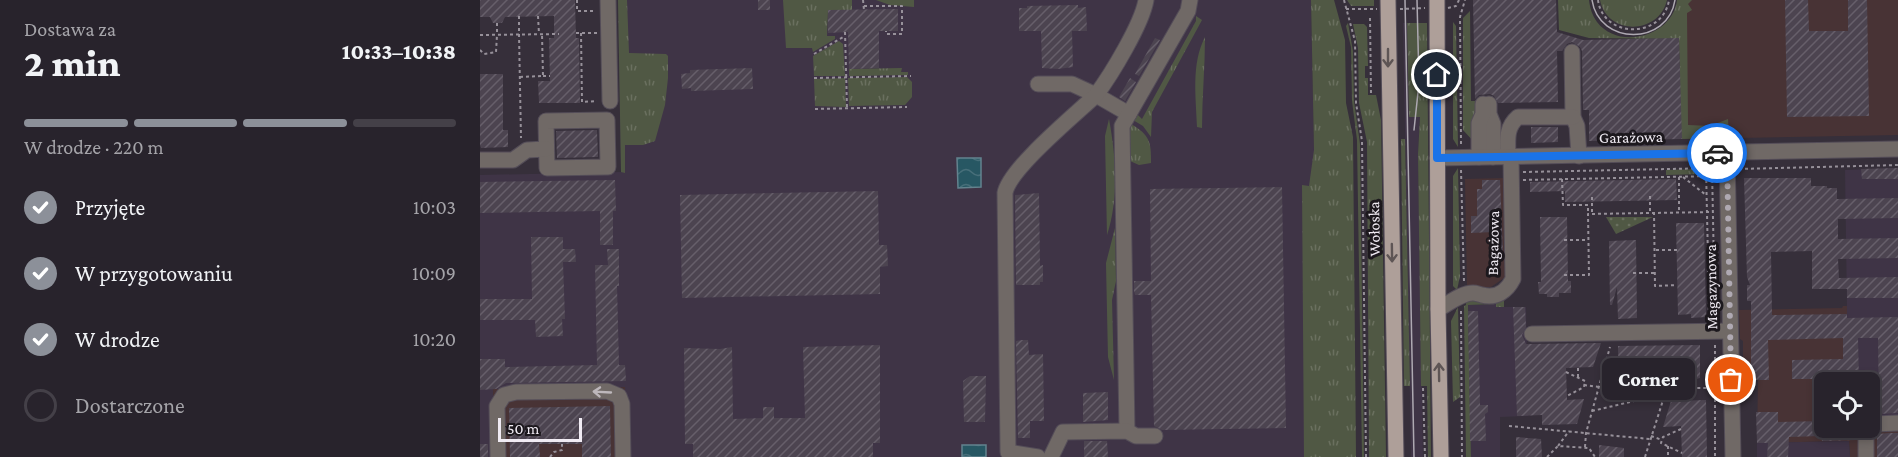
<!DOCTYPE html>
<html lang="pl">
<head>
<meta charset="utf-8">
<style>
  :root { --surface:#28232c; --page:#302b34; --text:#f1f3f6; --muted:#a5a4a9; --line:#444048; --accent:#8c9099 }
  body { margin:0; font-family:"Crimson Pro",serif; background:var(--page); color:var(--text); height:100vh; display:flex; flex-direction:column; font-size:22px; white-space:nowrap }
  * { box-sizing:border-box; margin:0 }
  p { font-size:20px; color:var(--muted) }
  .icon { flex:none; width:33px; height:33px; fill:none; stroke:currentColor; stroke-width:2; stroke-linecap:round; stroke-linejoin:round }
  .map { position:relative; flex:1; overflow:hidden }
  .sheet { display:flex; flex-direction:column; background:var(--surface); width:480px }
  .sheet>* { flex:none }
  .fabs { position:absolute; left:1334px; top:372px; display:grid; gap:12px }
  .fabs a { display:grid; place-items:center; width:66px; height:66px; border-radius:9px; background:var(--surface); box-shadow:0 3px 9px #0003,0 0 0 2px var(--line); font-size:30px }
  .scale { position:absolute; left:18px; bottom:15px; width:84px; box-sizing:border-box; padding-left:6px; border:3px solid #f0ebf3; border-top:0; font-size:16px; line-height:21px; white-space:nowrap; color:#f0ebf3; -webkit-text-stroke:4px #1c181d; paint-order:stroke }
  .pin { position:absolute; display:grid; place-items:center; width:51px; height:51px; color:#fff; margin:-26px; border:3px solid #fff; border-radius:50%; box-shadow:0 2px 6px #0007 }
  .courier { position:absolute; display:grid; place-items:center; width:60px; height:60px; margin:-30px; border:4px solid #1a73e8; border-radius:50%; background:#fff; color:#222; box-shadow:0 2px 8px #0007 }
  .bubble { position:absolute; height:42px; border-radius:9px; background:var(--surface); box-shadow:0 3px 9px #0003,0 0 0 2px var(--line); font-size:20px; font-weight:800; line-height:42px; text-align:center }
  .overview em { font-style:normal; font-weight:800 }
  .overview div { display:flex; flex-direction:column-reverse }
  .overview { display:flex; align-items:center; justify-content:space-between; height:102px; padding:0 24px }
  h1 { font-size:39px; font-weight:800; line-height:45px }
  .bar { display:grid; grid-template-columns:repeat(4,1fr); gap:9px 6px; align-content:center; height:72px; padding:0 24px }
  .bar i { height:8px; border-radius:4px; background:var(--line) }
  .bar .selected { background:var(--accent) }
  .bar p { grid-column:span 4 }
  ol { padding:0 24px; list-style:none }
  li { display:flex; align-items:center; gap:18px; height:66px }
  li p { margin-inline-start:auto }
  li .icon { padding:6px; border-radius:50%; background:var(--accent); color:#fff; stroke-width:4 }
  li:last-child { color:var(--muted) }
  li i { width:33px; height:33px; border:3px solid var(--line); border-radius:50% }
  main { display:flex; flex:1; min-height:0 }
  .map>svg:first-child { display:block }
  .commercial { fill:#483335 }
  .built { fill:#3f3446 }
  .grass { fill:url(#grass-tufts) }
  .park { fill:url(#park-dots) }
  .water { fill:url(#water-waves); stroke:#63838e; stroke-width:1.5 }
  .building { fill:url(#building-hatch) }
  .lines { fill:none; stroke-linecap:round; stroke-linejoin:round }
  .minor-casing { stroke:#544d58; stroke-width:17 }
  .major-casing { stroke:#544d58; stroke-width:17 }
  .path { stroke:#97919a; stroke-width:2; stroke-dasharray:3 3; stroke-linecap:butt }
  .minor { stroke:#706966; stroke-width:15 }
  .major { stroke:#ae9f99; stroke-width:15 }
  .tram { stroke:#aea9b2; stroke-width:1.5 }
  .oneway { stroke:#5e5555 }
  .oneway2 { stroke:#bdb7bb }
  .done { stroke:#afa9b2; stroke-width:6; stroke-dasharray:0 10.8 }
  .route { stroke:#1a73e8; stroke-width:8 }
  .labels { text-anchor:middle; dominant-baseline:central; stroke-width:6; stroke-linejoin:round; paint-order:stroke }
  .street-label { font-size:16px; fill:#f0ebf3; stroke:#1c181d }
</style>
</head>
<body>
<main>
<section class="sheet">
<div class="overview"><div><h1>2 min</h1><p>Dostawa za</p></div><em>10:33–10:38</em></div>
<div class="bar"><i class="selected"></i><i class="selected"></i><i class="selected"></i><i></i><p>W drodze · 220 m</p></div>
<ol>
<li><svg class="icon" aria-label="check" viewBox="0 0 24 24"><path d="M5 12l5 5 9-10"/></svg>Przyjęte<p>10:03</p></li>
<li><svg class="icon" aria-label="check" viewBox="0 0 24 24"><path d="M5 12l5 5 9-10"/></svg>W przygotowaniu<p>10:09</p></li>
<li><svg class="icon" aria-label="check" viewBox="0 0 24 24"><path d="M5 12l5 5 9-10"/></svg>W drodze<p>10:20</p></li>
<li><i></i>Dostarczone</li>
</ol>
</section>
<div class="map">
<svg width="1418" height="457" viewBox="0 0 1418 457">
  <defs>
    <pattern id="grass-tufts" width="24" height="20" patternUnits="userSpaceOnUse" patternTransform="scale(1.5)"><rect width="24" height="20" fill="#505844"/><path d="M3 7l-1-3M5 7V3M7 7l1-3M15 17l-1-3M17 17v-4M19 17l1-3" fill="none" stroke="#6a705f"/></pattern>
    <pattern id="park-dots" width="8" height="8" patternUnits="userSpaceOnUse" patternTransform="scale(1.5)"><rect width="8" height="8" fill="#505844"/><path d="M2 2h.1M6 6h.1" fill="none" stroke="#6a705f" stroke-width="1.8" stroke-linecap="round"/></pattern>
    <pattern id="water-waves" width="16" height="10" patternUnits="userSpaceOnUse" patternTransform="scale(1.5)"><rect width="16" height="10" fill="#275763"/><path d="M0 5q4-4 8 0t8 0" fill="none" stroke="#476f7a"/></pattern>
    <pattern id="building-hatch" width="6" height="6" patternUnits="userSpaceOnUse" patternTransform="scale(1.5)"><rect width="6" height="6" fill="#4c4450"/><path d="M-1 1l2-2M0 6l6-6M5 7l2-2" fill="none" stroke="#665f6a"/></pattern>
  </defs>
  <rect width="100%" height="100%" fill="#362f3a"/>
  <g class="commercial">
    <polygon points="1199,0 1418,0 1418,135 1201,139"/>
    <polygon points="1026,178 1027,271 1024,278 1011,287 987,288 985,179"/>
    <polygon points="1363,306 1367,306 1368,382 1344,382 1344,428 1389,428 1389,417 1418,417 1418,457 1370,457 1369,441 1277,443 1278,380 1260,380 1260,362 1263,357 1263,341 1260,339 1259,310 1362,308"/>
    <polygon points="146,387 147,457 14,457 13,389"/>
  </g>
  <g class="built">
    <polygon points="138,0 831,0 834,150 835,457 147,457 145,387 13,389 14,457 0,457 0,175 141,172"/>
    <polygon points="923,23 927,23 929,116 940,116 938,154 943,457 931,457"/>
    <polygon points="1418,168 1418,417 1389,417 1389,382 1368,382 1365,170"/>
    <polygon points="1016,304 1017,307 1046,307 1048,416 1020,417 1020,457 991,457 988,305"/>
    <polygon points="1369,441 1370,457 1277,457 1277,443"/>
  </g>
  <g class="grass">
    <polygon points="138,0 147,0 149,53 186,54 188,56 188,78 185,105 175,141 163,145 145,145 145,173 141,172"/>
    <polygon points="303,0 372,0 372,10 348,10 347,36 355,36 355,39 333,52 332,48 306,48"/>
    <polygon points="396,0 434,0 434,7 410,5"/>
    <polygon points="831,0 854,0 865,40 866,103 873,137 876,457 824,457 822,185 829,186 834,150"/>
    <polygon points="867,0 894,0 894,6 871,6"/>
    <path d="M1078 0H1109C1110 8 1112 15 1117 22 1139 51 1193 36 1197 0H1212L1208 4 1212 10 1207 13 1208 125 1230 126 1248 119 1249 138 1201 139 1199 39 1109 38 1079 30Z"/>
    <path d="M1120 0H1187C1179 35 1127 36 1120 0Z"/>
    <polygon points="990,11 991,101 998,101 995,143 983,130 983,18"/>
    <polygon points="716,16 722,20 672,112 671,137 663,126 653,120 656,113 662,119 716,21"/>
    <polygon points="973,22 976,26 978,147 973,139"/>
    <polygon points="868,23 873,51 874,101 880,144 884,457 882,457 877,140 872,101 871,47 866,26"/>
    <polygon points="927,23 947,23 951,457 948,457 947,386 941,386 938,154 940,117 929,117"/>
    <polygon points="873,24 884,24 887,27 888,66 885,66 885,78 888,78 888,95 896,95 901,120 906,457 889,457 887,142 879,103 878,48"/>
    <path d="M725 37C725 67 722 98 722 128L717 127C716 97 711 64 725 37Z"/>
    <polygon points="359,41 363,44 365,76 334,76 333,56"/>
    <polygon points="422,68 421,72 428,72 428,75 369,76 369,69"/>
    <polygon points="427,77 432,82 432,97 425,105 369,106 368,78"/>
    <polygon points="365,78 366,107 335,106 334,79"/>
    <path d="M629 119C636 157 639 198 627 235L625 136Z"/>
    <path d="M651 124C670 135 671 142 671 163L659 165 650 161 648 128Z"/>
    <polygon points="921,139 925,139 930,386 924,386"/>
    <polygon points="978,168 980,276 977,290 973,286 973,176"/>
    <polygon points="1223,169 1224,174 1186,175 1186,170"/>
    <polygon points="635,228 636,281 632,300 634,380 628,357 626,263"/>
    <polygon points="986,301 1024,301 1024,307 1016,307 1016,304 988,305 991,457 986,457 984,306 986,305"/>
    <polygon points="978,307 980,397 973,402 971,321"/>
  </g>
  <polygon class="park" points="1126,217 1173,217 1136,234"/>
  <g class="water">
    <polygon points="477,158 501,158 501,187 478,188"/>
    <rect x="482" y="445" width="24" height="12"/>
  </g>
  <g class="building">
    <polygon points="0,0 95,0 96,38 99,38 100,103 59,103 58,81 70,81 69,38 74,38 74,16 25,17 22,23 13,23 10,17 0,17"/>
    <rect x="278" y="0" width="12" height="10"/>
    <polygon points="993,0 1076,0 1077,32 1103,40 1199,38 1202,139 1109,141 1109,110 1103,110 1102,51 1100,47 1092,42 1087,44 1082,51 1077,51 1078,102 1018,103 1014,96 1010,94 999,95 995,99"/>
    <polygon points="1305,0 1328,0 1329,31 1368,31 1368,0 1387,0 1389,116 1307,117"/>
    <polygon points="598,5 598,8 606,7 607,31 592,31 593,67 578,69 562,68 561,31 539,31 539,8 547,8 547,6"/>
    <polygon points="418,9 418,31 399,31 399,68 369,69 368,32 348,33 348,10"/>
    <polygon points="675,38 680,40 659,76 655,74"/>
    <polygon points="272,68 273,89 211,91 211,88 202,89 201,74 210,73 210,70"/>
    <polygon points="0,74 23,74 23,130 28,130 28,147 1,148 0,145"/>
    <polygon points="650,78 656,82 645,101 639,97"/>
    <polygon points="1051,127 1078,127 1078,142 1051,143"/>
    <polygon points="117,130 118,157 77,158 76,131"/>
    <polygon points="1418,168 1418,179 1382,179 1381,169"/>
    <polygon points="1264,178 1331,178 1331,186 1347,186 1347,188 1357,188 1357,199 1418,198 1418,218 1358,219 1358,239 1418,238 1418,258 1358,259 1359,278 1418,277 1418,298 1367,298 1367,289 1332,289 1332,251 1291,252 1292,315 1367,314 1367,318 1418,317 1418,413 1399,414 1398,338 1378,338 1379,382 1363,382 1363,379 1312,379 1312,360 1363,359 1363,338 1288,340 1289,380 1271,380 1271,301 1267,301 1267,285 1270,285 1267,277"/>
    <polygon points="1196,179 1197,200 1085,202 1085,191 1050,192 1050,182"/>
    <polygon points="135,180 136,211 133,211 133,245 120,245 120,211 0,213 0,182"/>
    <polygon points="1002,180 1020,180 1023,254 1014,254 1014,232 991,233 991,216 997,216 997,189 1002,189"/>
    <polygon points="802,187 806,428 682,430 674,426 671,295 655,295 654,291 654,281 671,281 670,189"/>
    <polygon points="398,191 399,245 407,245 408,266 400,267 400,294 202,298 200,195"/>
    <polygon points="559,193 560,266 563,265 563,282 560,282 560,285 536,285 535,195"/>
    <polygon points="1060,217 1087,217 1088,281 1091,281 1091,293 1079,293 1079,297 1067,297 1067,294 1059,294 1058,282 1061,282"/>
    <polygon points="1196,223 1224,223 1226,317 1211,318 1211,314 1198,315"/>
    <polygon points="51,237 83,237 83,249 95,249 96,262 83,262 85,319 82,319 83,336 56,337 55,320 0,320 0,299 52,299"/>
    <polygon points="1156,240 1157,318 1138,319 1137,287 1132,305 1130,305 1129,241"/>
    <polygon points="127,249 139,249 139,286 137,286 139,365 145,365 146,381 26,383 16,389 0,390 0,359 25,359 25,367 117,365 115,265 128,265"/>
    <polygon points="1033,307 1045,307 1046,327 1042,335 1046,344 1121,343 1113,367 1086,368 1087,400 1104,399 1097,424 1062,425 1062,415 1037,416"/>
    <polygon points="988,311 998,311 1000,405 1008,405 1008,412 1005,414 1006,441 990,441"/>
    <polygon points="542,340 548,340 549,355 563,354 564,421 550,421 550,438 538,438 536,341"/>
    <polygon points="400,345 400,443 393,443 393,457 213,457 213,444 205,444 204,348 240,349 252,347 253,419 283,418 283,407 294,407 294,418 325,418 323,347"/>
    <polygon points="1220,345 1220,378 1195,385 1195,370 1164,371 1164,392 1139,398 1138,346"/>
    <polygon points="490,376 506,376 505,422 484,422 483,381"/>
    <polygon points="628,392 628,420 603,422 603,393"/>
    <polygon points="1226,400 1227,457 1202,457 1201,426 1183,427 1191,401"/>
    <polygon points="130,406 131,457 102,457 102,444 59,444 60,457 30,457 29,408"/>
    <polygon points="1276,412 1298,412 1298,422 1344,421 1344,428 1364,428 1364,432 1376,432 1376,440 1342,441 1341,436 1309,437 1308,457 1287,457 1288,443 1277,443"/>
    <polygon points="1410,433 1418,433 1418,457 1397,457 1397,434"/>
    <polygon points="1036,437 1061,439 1062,457 1036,457"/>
    <polygon points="604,441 627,441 628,457 604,457"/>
    <rect x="0" y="444" width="8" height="13"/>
    <polygon points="1119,445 1144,448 1144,457 1119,457"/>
  </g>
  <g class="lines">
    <g class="minor-casing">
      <g id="minor">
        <polyline points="128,0 130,101"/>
        <polyline points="1092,52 1093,117 1097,126 1099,156"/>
        <polyline points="558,84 592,84 616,95 649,114"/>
        <polyline points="1009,104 1009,114 1013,124 1013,157"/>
        <polygon points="127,120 128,167 67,168 66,121"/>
        <polyline points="1247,153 1253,457"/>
        <polyline points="999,157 999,123 1003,114 1003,104"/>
        <path d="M1028 157C1028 141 1025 128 1038 117H1093"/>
        <polyline points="957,158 1418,149"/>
        <polyline points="0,160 33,160 47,150 66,149"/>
        <path d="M958 309C968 304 981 293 993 293 996 293 998 294 1002 295 1016 299 1027 291 1033 279L1031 157"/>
        <polyline points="1052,334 1250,331"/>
        <polyline points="1389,426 1394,424 1418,423"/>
        <polyline points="647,431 642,126 708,11 710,0"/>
        <polyline points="18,457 17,406 24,395 36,392 127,391 139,396 142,404 143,457"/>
        <path d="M558 457 528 452 525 193C529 169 596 114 616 95 631 75 662 24 666 0"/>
        <polyline points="571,457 583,432 647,431 656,436 675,436"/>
        <polyline points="1386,457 1386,431 1388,428"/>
      </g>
    </g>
    <g class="major-casing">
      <g id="major">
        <polyline points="908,0 916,457"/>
        <polyline points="957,0 958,309 961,457"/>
      </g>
    </g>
    <g class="path">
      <polyline points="97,0 97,11 116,11"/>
      <polyline points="383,0 384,10"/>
      <polyline points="864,0 875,41 876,103 882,141 886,457"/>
      <path d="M1118 0C1123 39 1183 39 1189 0"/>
      <polyline points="384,6 422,6 422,34 406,34 406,31"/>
      <polyline points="968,8 976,6 979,0"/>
      <polyline points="866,9 897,9"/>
      <polyline points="920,9 945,8"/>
      <polyline points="39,16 39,34"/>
      <polyline points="58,16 59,34"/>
      <polyline points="890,18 891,94"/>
      <polyline points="17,23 17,35"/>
      <polyline points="365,32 367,108"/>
      <polyline points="96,33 117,33"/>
      <polyline points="101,33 102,102 117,101"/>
      <polyline points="39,34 41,138"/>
      <polyline points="0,35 79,34"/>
      <polyline points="0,50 4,54 16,52 17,35"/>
      <polyline points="334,54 365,36"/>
      <polyline points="63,76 70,76"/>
      <polyline points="40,77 63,76 62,34"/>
      <polyline points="334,78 431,76"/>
      <polyline points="335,109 427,107"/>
      <polyline points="981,144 980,17 985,0"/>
      <polyline points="1226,168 1228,259 1234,260"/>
      <polyline points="1232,168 1235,318"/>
      <polyline points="1259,169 1418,165"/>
      <polyline points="981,170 984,282"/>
      <polyline points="1043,172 1236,168"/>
      <polyline points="1199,177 1199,212"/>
      <polyline points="1203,177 1226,195"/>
      <polyline points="1082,179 1083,205 1108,205 1108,214"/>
      <polyline points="1043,180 1232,176"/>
      <polyline points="1170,196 1170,212"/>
      <polyline points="1112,197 1112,213"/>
      <polyline points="1174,212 1175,286 1197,285"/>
      <polyline points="1084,240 1108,240"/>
      <polyline points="1176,250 1197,250"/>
      <polyline points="1228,259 1229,319"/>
      <polyline points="1153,273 1174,273"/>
      <polyline points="1084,275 1109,275 1108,214 1233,212"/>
      <polyline points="981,311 982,457"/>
      <polyline points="1235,345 1235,457"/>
      <polyline points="1098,368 1098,377"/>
      <polyline points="1167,371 1176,386 1188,383 1191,370"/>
      <polyline points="1086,372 1105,381 1104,387 1087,396"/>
      <polyline points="1104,385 1119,387"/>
      <polyline points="943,388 945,457"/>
      <polyline points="1112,411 1209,388 1235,388"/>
      <polyline points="1029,426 1170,439"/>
      <polyline points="1201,429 1183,437 1181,443 1202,453"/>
      <polyline points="1171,436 1182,440"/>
      <polyline points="1078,446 1089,431"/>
      <polyline points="1188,446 1188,457"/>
      <polyline points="1105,447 1106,433 1130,347"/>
      <polyline points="70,457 74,452 82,450 82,444"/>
      <polyline points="1067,457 1078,446 1109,448 1115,457"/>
      <polyline points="1165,457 1185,394"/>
    </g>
    <use href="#minor" class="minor"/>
    <use href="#major" class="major"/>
    <g class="tram">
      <polyline points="925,0 934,457"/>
      <path d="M1112 0C1119 46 1188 46 1195 0"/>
      <polyline points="934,130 939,83 937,0"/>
    </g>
  </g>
  <defs><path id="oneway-shaft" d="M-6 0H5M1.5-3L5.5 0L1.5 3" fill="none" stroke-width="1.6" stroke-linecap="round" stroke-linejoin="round" transform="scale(1.5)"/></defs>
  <g class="oneway">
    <use href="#oneway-shaft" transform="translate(908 58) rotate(90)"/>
    <use href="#oneway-shaft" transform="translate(912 253) rotate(89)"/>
    <use href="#oneway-shaft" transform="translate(959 372) rotate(-91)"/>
  </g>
  <use class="oneway2" href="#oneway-shaft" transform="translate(122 392) rotate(-177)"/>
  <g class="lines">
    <polyline class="done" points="1237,153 1247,153 1251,380"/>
    <polyline class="route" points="957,75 957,158 1237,153"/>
  </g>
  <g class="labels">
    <g class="street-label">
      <text transform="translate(1151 137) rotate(-1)">Garażowa</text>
      <text transform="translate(894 229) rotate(-91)">Wołoska</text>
      <text transform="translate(1013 243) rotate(-89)">Bagażowa</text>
      <text transform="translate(1231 287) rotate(-91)">Magazynowa</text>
    </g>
  </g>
</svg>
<div class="fabs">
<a><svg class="icon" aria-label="locate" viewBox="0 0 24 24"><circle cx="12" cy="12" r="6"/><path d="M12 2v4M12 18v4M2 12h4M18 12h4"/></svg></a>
</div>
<div class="scale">50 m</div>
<div class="pin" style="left:1251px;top:380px;background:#ea580c"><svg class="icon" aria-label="bag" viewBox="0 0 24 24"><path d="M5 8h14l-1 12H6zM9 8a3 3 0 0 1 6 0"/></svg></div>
<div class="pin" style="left:957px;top:75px;background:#1f2937"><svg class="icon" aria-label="home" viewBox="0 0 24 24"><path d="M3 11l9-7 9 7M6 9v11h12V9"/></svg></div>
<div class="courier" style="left:1237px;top:153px"><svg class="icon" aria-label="car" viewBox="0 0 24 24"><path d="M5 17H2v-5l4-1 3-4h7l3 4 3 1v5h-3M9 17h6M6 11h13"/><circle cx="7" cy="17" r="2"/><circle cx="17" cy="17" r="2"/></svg></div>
<div class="bubble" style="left:1122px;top:358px;width:93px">Corner</div>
</div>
</main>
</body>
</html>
